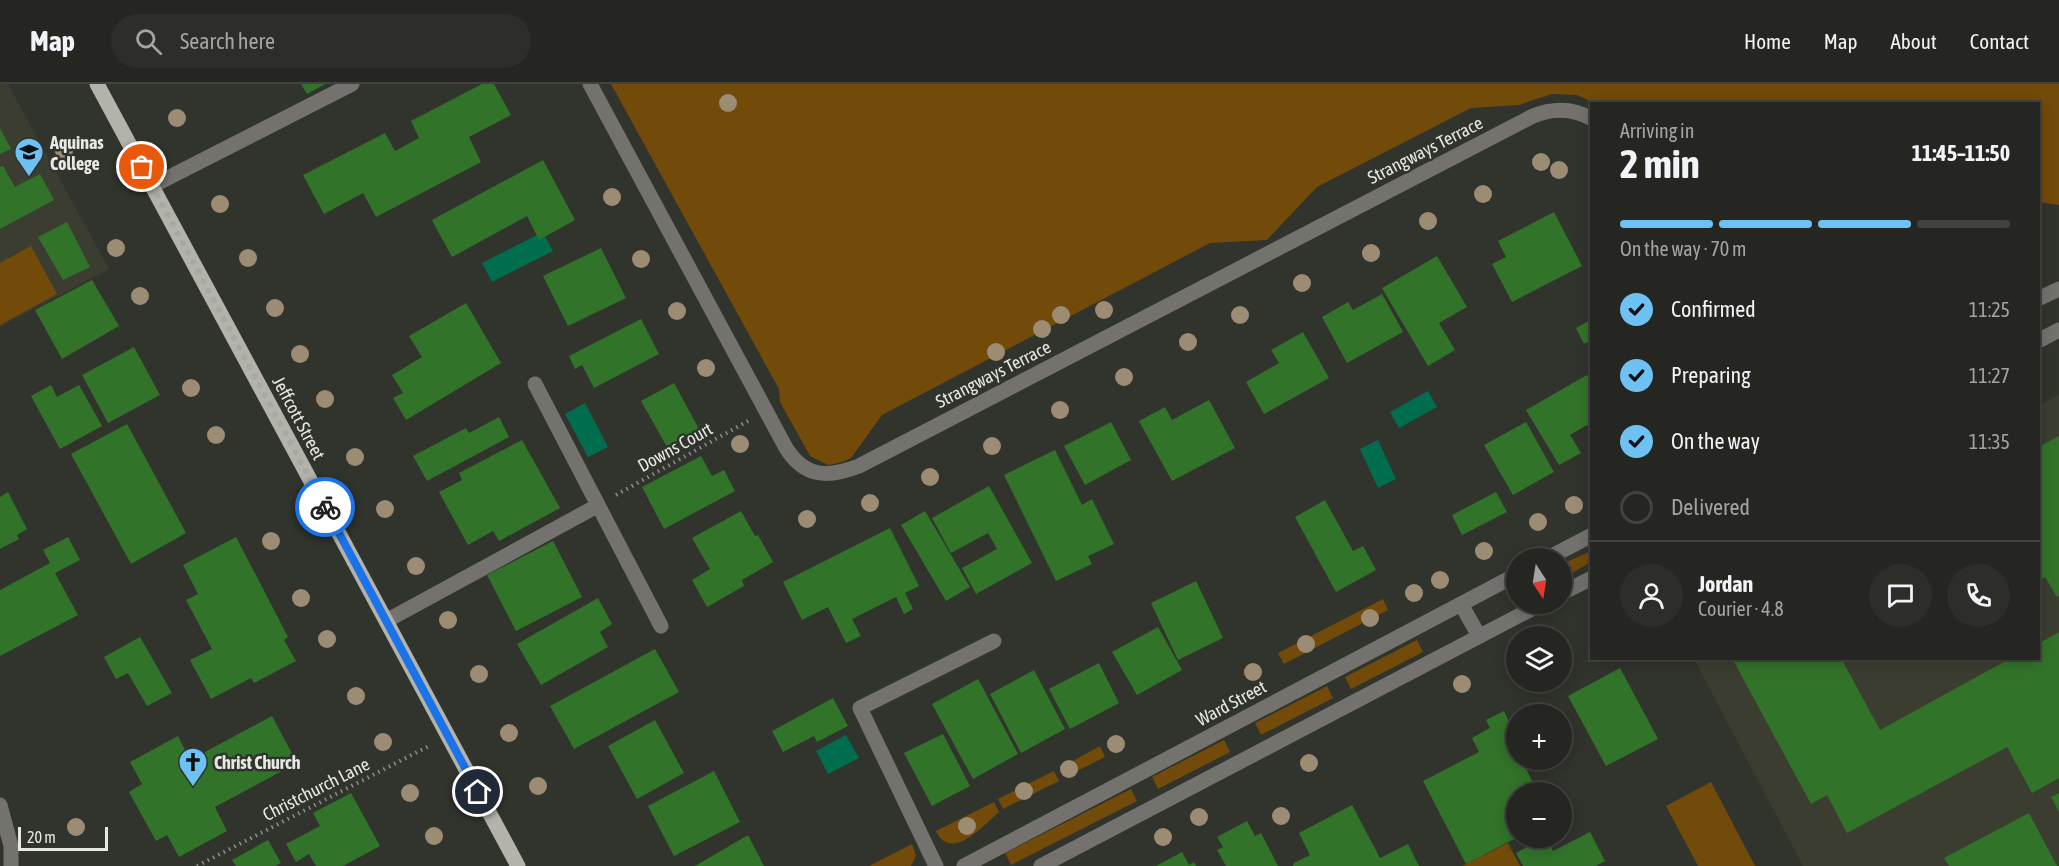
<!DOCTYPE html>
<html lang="en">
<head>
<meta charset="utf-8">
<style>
  :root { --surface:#252622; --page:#2d2e2a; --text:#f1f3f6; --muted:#a3a5a5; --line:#424340; --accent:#6dc2f3 }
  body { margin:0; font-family:"Asap Condensed",sans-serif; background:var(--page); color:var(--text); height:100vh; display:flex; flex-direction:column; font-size:22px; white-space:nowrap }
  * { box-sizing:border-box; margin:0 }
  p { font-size:20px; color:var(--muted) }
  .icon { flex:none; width:33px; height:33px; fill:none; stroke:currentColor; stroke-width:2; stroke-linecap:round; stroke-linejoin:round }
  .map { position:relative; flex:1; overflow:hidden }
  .details { position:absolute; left:1590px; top:18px; width:450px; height:558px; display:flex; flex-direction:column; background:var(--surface); border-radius:0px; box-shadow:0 3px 15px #0003,0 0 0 2px var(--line) }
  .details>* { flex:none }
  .needle { width:39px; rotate:168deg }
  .tools { position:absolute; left:1506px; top:464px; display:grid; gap:12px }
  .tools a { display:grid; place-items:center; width:66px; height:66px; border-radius:50%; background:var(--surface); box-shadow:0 3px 15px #0003,0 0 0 2px var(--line); font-size:30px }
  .scale { position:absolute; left:18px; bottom:15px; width:90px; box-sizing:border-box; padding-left:6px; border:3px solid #e8e9e5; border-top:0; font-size:16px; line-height:21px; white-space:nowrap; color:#e8e9e5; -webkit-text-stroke:4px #31332d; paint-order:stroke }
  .pin { position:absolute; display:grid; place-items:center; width:51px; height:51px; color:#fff; margin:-26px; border:3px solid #fff; border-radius:50%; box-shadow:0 2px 6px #0007 }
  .courier { position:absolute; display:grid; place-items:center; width:60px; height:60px; margin:-30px; border:4px solid #1a73e8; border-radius:50%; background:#fff; color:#222; box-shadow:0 2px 8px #0007 }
  .head em { font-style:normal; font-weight:700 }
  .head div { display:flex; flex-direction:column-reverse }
  .head { display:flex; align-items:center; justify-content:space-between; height:102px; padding:0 30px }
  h1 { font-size:39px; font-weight:700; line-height:45px }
  .bar { display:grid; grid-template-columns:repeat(4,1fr); gap:9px 6px; align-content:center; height:72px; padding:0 30px }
  .bar i { height:8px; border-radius:4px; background:var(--line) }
  .bar .selected { background:var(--accent) }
  .bar p { grid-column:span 4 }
  .line { display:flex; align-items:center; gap:15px; padding:0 30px; border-top:2px solid var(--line) }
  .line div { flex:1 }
  .round { display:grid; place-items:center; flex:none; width:63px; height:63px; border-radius:32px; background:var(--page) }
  ol { padding:0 30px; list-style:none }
  li { display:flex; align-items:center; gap:18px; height:66px }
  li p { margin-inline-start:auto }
  li .icon { padding:6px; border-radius:50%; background:var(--accent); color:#111; stroke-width:4 }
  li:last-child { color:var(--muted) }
  li i { width:33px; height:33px; border:3px solid var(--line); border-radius:50% }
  header { display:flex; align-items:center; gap:36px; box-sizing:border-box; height:84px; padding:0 30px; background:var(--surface); border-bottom:2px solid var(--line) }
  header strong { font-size:28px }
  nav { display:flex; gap:33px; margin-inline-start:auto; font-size:21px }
  .search { width:420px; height:54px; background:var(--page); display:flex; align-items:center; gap:15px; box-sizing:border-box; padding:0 21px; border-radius:33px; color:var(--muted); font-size:22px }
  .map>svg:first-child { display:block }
  .built { fill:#3b3d31 }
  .green { fill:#724a0a }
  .water { fill:#006d4e }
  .building { fill:#32732a }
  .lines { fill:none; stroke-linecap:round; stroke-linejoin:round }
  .path { stroke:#8c8e89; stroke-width:4; stroke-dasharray:1.5 4.5; stroke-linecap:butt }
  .minor { stroke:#73726f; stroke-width:15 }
  .major { stroke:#b3b2ab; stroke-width:15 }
  .tree { fill:#9c8c74 }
  .done { stroke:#a8a9a5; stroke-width:6; stroke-dasharray:0 10.8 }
  .route { stroke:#1a73e8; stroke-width:8 }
  .labels { text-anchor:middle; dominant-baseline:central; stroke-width:5; stroke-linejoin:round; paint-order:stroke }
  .poi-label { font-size:18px; font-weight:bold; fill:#e8e9e5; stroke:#31332d; text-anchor:start }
  .street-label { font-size:18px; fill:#e8e9e5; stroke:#31332d }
</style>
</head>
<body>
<header>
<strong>Map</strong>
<div class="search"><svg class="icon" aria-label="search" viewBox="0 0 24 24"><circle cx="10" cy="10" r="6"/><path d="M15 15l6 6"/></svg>Search here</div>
<nav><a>Home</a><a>Map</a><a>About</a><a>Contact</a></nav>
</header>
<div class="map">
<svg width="2059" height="782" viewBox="0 0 2059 782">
  <rect width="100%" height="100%" fill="#31332d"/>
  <g class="built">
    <polygon points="0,0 8,0 109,185 0,243"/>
    <polygon points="2059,311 2059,782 1803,782 1694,575 2038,574 2039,321"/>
  </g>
  <g class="green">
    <polygon points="611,0 2059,0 2059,121 2039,118 2038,20 1597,20 1577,11 1552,10 1519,21 1471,24 1317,103 1267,156 1210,159 882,331 851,374 839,379 828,381 810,372 780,318 779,305"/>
    <polygon points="31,162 57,210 0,241 0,179"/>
    <polygon points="1589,468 1591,478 1562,495 1562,480"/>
    <polygon points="1383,515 1388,526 1284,580 1278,569"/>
    <polygon points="1417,556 1423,568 1351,605 1345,593"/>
    <polygon points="1327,602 1333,614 1261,651 1255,639"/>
    <polygon points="1224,656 1230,668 1158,705 1152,693"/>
    <polygon points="1100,662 1105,673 1065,693 1060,684"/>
    <polygon points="1054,687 1059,697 1003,725 998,715"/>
    <polygon points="1711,698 1755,782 1698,782 1666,722"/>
    <polygon points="1131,705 1137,717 1011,781 1005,769"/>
    <path d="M994 718 999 728C984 741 951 779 936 747Z"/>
    <polygon points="1508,759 1520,782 1463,782 1466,780"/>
    <polygon points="912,760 916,772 911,782 869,782"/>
  </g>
  <g class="water">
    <polygon points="543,148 553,167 492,198 482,179"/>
    <polygon points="1428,307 1437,323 1399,344 1390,328"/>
    <polygon points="585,319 608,363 588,373 565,330"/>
    <polygon points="1378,356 1396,395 1378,404 1360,365"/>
    <polygon points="846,651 859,674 828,690 816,667"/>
  </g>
  <g class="building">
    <polygon points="301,0 325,0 307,10"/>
    <polygon points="482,0 494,0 511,31 469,53 481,78 376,133 363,109 324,130 303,91 385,49 395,67 419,54 411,37"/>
    <polygon points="0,44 11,65 0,70"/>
    <polygon points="543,76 575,136 539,156 527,132 452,173 432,136"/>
    <polygon points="3,82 15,103 40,90 54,116 0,145 0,83"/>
    <polygon points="1554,128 1582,182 1512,218 1492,180 1506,173 1498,157"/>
    <polygon points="67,138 90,183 63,196 38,153"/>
    <polygon points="601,164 626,214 568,242 543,192"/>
    <polygon points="1437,172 1467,223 1439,239 1455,266 1428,282 1382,204"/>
    <polygon points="92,196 119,242 62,275 35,226"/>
    <polygon points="1382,210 1403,248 1347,279 1322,233 1348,218 1353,226"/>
    <polygon points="466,219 501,279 406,336 393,314 403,309 392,291 422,273 409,252"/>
    <polygon points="641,235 659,270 594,304 582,281 575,285 569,272"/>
    <polygon points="1592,235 1592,256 1584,260 1576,244"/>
    <polygon points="1303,248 1329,294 1264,330 1246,298 1279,279 1271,266"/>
    <polygon points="134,263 160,311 108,339 82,291"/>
    <polygon points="1587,291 1592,298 1592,349 1587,341 1570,351 1581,369 1559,381 1526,326"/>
    <polygon points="674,299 699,345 667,363 641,317"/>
    <polygon points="51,301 57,313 79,301 102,342 60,365 31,312"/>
    <polygon points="1209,316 1235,364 1172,397 1139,337 1165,323 1172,336"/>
    <polygon points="499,333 509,353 427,397 413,372 466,344 469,349"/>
    <polygon points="1111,338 1131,376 1085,401 1064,362"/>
    <polygon points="1526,338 1554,388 1513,411 1484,361"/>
    <polygon points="127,340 186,449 131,480 71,370"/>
    <polygon points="2059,352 2059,512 2057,513 2045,493 2038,497 2038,363"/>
    <polygon points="522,356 560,424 499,457 493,447 468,461 439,408 462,396 459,389"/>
    <polygon points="1055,366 1082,421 1092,415 1114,460 1088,472 1092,480 1056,497 1004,391"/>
    <polygon points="701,372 712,392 724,386 735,407 664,445 642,403"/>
    <polygon points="989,402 1032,479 976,510 962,484 997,465 988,449 951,469 932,434"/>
    <polygon points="8,408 27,445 17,451 19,455 0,465 0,413"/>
    <polygon points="1496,408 1507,428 1462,451 1452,431"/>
    <polygon points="1325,416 1353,467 1363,462 1376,486 1336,508 1295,433"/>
    <polygon points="741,427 755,452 758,451 773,478 742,496 744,502 707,523 692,496 710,485 692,454"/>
    <polygon points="925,427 970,503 946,517 901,441"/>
    <polygon points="890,444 919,502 905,509 913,525 904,530 896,513 852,535 861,552 846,559 828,523 802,536 783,498"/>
    <polygon points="68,453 80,476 55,489 78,531 0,572 0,506 50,479 43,466"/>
    <polygon points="236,453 288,553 284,556 296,577 254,599 251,594 211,615 190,576 212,565 186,516 198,510 183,481"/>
    <polygon points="553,457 582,513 516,547 487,491"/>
    <polygon points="1196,497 1223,554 1178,576 1151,519"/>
    <polygon points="598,514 612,540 600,548 608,563 541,601 517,560"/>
    <polygon points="1158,543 1182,586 1137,611 1112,568"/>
    <polygon points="2059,548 2059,694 2032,709 2007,663 1847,749 1827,711 1811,720 1732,574 1841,574 1880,646 2011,574 2038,574 2038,560"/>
    <polygon points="140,553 172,609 147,622 128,589 116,595 104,573"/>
    <polygon points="655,565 679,608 574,665 550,622"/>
    <polygon points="1099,579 1119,619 1070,645 1049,605"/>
    <polygon points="1620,584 1658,655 1606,682 1568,612"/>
    <polygon points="1034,586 1065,645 1021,669 990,610"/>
    <polygon points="978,595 1018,670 973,695 932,620"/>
    <polygon points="833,614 848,642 817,658 814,652 783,668 772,647"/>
    <polygon points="1504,627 1516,653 1516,675 1521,675 1538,708 1516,708 1516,754 1466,780 1423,697 1479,668 1472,654 1490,644 1486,636"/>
    <polygon points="272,632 297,679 215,723 227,747 179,773 167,751 156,757 129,708 142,700 130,678 178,652 190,676"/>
    <polygon points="655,636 684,689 637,715 608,662"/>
    <polygon points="943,650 970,702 932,722 904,669"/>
    <polygon points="714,687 740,738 674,772 648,722"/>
    <polygon points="351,709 380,762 343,782 316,782 309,770 296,778 286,760 320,742 313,729"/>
    <polygon points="2059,709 2059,728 2051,713"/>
    <polygon points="1352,721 1380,774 1408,760 1419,782 1293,782 1294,779 1310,771 1299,749"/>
    <polygon points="2029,729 2057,782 1949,782 1944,774"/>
    <polygon points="1247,737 1255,752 1261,749 1278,782 1226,782 1217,766 1223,763 1217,753"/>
    <polygon points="1590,748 1605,777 1596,782 1523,782 1516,769 1546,753 1553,767"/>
    <polygon points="748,751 764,782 695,782"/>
    <polygon points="268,756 281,779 275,782 236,782 232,776"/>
    <polygon points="1182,768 1189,781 1194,778 1196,782 1156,782"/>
  </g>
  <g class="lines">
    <g class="path">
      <polyline points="616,411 748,337"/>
      <polyline points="197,782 429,662"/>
    </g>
    <g class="minor">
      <path d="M590 0 786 364C805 394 828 394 859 382L1533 32C1553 24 1573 24 1592 35"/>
      <polyline points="152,102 352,0"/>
      <polyline points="2038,215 2059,205"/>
      <polyline points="2038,257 2059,246"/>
      <polyline points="535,300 661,542"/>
      <polyline points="1548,474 1592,451"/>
      <polyline points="1562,509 1592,494"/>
      <polyline points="1461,520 1479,552"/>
      <polyline points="386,537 597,422"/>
      <polyline points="0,721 11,762 11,782"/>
      <polyline points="936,782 860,624 994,557"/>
      <polyline points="964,782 1516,491"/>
      <polyline points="1041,782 1543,519"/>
    </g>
    <polyline class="major" points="97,0 518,782"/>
  </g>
  <g class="tree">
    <circle cx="728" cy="19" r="9"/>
    <circle cx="177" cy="34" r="9"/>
    <circle cx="64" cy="67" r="9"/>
    <circle cx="1541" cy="78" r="9"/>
    <circle cx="1559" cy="86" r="9"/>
    <circle cx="1483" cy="110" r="9"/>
    <circle cx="612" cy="113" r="9"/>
    <circle cx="220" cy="120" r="9"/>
    <circle cx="1428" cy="137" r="9"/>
    <circle cx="116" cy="164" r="9"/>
    <circle cx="1371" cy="169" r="9"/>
    <circle cx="248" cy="174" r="9"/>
    <circle cx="641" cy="175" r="9"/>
    <circle cx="1302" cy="199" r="9"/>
    <circle cx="140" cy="212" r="9"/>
    <circle cx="275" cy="224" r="9"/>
    <circle cx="1104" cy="226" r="9"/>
    <circle cx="677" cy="227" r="9"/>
    <circle cx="1061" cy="231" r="9"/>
    <circle cx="1240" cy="231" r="9"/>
    <circle cx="1042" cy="245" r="9"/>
    <circle cx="1188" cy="258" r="9"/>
    <circle cx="996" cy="268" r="9"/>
    <circle cx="300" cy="270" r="9"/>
    <circle cx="706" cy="284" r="9"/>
    <circle cx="1124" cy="293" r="9"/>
    <circle cx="191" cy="304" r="9"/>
    <circle cx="325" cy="315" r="9"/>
    <circle cx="1060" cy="326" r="9"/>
    <circle cx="216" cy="351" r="9"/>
    <circle cx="740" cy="360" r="9"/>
    <circle cx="992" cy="362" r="9"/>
    <circle cx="355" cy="373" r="9"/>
    <circle cx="930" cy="393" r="9"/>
    <circle cx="870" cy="419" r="9"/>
    <circle cx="1574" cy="421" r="9"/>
    <circle cx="385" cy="425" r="9"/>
    <circle cx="807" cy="435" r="9"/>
    <circle cx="1538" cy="438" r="9"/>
    <circle cx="271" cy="457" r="9"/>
    <circle cx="1484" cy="467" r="9"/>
    <circle cx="416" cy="482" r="9"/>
    <circle cx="1440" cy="496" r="9"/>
    <circle cx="1414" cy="509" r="9"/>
    <circle cx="301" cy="514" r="9"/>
    <circle cx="1370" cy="534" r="9"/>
    <circle cx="448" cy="536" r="9"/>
    <circle cx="327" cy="555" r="9"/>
    <circle cx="1306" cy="560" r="9"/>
    <circle cx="1253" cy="588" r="9"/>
    <circle cx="479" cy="590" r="9"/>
    <circle cx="1462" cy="600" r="9"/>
    <circle cx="356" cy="612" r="9"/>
    <circle cx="509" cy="649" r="9"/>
    <circle cx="383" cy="658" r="9"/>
    <circle cx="1116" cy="660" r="9"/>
    <circle cx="1309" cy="679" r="9"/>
    <circle cx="1069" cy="685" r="9"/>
    <circle cx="538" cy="702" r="9"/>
    <circle cx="1024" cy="707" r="9"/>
    <circle cx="410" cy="709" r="9"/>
    <circle cx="1281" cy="732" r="9"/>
    <circle cx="1199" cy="733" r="9"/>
    <circle cx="967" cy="742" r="9"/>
    <circle cx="76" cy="743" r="9"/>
    <circle cx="434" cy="752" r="9"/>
    <circle cx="1163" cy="753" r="9"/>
  </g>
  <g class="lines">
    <polyline class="done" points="142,83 325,423"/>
    <polyline class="route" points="325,423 478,708"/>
  </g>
  <defs>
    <g id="university-pin" transform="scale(1.5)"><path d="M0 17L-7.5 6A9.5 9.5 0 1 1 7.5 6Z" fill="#6dc2f3" stroke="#31332d"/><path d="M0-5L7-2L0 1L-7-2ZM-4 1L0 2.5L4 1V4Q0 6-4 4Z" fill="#111"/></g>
    <g id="church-pin" transform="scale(1.5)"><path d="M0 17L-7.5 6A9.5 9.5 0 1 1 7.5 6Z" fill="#6dc2f3" stroke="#31332d"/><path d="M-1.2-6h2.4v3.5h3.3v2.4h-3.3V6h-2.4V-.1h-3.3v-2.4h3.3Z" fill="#111"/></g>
  </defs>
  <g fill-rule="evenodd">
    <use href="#university-pin" x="29" y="68"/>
    <use href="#church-pin" x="193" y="678"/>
  </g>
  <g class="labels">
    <g class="poi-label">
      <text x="50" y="58">Aquinas<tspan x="50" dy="21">College</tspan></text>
      <text x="214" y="678">Christ Church</text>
    </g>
    <g class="street-label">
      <text transform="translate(1425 66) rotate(-27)">Strangways Terrace</text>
      <text transform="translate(993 290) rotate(-27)">Strangways Terrace</text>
      <text transform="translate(299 334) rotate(62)">Jeffcott Street</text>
      <text transform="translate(675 363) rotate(-29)">Downs Court</text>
      <text transform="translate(1231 619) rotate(-28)">Ward Street</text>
      <text transform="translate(316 705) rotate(-27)">Christchurch Lane</text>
    </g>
  </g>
</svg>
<div class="tools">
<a><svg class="needle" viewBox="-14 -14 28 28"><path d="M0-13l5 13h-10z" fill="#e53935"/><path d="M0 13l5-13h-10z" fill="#a3a5a5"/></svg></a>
<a><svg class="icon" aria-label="layers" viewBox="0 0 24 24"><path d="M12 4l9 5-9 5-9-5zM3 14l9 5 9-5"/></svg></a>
<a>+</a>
<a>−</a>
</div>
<div class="scale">20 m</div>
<div class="pin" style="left:142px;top:83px;background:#ea580c"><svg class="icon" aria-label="bag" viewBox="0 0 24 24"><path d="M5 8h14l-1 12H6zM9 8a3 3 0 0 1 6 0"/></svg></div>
<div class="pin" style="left:478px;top:708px;background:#1f2937"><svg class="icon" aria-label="home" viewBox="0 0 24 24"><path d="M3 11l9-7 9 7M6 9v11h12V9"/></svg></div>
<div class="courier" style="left:325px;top:423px"><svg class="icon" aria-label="bike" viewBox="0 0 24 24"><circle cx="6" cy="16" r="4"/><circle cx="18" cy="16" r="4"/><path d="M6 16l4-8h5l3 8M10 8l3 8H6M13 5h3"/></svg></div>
<section class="details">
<div class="head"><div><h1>2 min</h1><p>Arriving in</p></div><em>11:45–11:50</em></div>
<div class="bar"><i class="selected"></i><i class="selected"></i><i class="selected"></i><i></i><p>On the way · 70 m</p></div>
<ol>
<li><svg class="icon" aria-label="check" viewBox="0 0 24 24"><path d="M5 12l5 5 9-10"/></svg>Confirmed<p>11:25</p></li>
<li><svg class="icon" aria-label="check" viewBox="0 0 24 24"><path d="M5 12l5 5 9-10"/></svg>Preparing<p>11:27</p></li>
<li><svg class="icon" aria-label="check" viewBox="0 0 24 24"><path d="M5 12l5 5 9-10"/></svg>On the way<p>11:35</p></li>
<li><i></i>Delivered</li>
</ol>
<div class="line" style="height:108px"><a class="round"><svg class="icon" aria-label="person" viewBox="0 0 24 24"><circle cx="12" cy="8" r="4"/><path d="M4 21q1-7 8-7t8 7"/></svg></a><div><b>Jordan</b><p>Courier · 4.8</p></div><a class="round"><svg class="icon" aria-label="chat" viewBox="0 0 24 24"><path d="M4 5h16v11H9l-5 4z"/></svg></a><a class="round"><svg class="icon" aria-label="phone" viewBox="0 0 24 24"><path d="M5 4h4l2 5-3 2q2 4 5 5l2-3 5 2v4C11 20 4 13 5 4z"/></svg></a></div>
</section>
</div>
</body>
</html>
